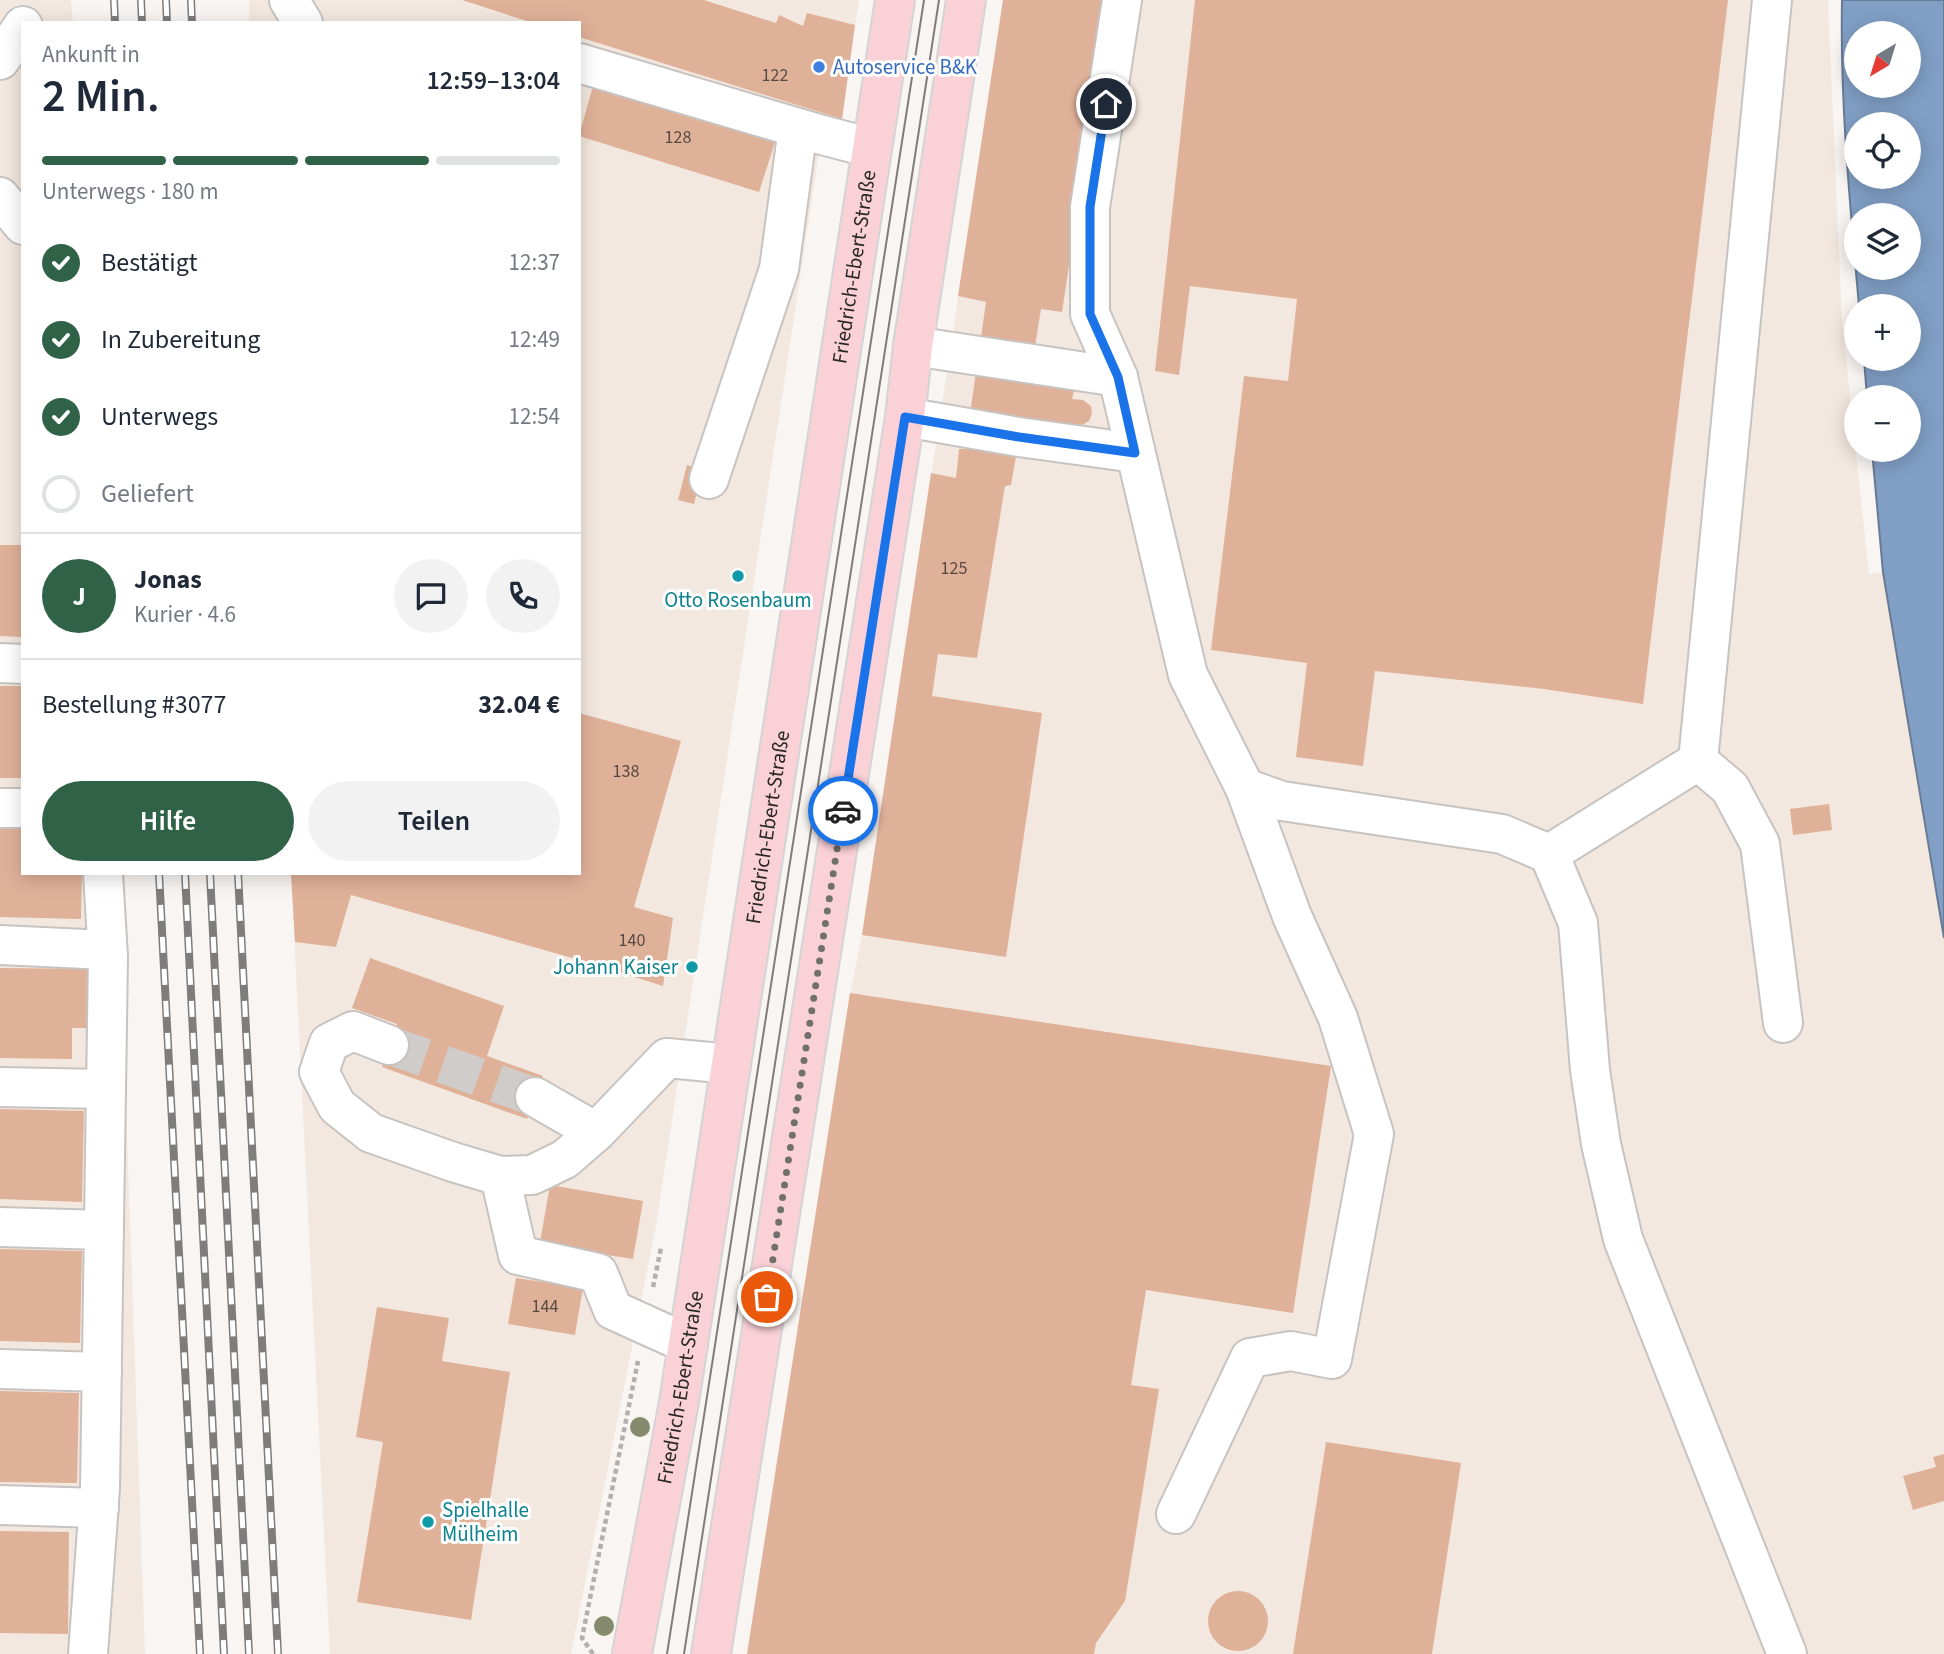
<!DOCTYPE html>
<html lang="de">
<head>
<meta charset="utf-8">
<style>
  :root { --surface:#fff; --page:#f2f2f3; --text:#1f2937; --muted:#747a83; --line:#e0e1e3; --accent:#2f6246 }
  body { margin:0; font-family:"Source Sans 3",sans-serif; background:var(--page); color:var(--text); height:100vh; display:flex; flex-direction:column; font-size:26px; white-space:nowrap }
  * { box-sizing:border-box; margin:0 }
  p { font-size:23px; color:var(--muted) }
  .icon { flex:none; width:38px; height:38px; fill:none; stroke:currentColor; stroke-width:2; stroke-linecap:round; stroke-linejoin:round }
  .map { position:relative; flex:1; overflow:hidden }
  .side { position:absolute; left:21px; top:21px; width:560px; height:854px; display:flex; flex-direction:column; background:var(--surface); border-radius:0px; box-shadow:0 4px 18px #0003 }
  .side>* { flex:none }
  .needle { width:46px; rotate:218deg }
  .fabs { position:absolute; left:1844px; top:21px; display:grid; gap:14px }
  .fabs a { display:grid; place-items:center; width:77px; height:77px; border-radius:50%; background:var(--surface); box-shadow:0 4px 18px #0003; font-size:35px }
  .pin { position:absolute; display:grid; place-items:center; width:60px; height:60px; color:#fff; margin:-30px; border:4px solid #fff; border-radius:50%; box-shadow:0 2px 7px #0007 }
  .courier { position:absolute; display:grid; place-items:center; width:70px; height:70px; margin:-35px; border:5px solid #1a73e8; border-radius:50%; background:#fff; color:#222; box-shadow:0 2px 9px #0007 }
  .summary em { font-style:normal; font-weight:600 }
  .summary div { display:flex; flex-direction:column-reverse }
  .summary { display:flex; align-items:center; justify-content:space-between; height:119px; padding:0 21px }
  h1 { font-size:46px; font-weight:600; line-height:52px }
  .bar { display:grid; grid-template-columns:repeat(4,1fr); gap:10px 7px; align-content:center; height:84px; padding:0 21px }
  .bar i { height:9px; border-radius:5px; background:var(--line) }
  .bar .on { background:var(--accent) }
  .bar p { grid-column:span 4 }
  .line { display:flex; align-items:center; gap:18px; padding:0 21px; border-top:2px solid var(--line) }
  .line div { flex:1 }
  .round { display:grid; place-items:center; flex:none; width:74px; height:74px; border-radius:37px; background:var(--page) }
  ol { padding:0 21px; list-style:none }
  li { display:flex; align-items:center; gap:21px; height:77px }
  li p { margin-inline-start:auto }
  li .icon { padding:7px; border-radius:50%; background:var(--accent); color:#fff; stroke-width:4 }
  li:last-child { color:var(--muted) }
  li i { width:38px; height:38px; border:4px solid var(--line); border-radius:50% }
  .button { display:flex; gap:14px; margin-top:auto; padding:14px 21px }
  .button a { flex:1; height:80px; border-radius:42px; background:var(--accent); color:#fff; font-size:28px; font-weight:600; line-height:80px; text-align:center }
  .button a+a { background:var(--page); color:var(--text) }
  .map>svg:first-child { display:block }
  .built { fill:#f3e8df }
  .water { fill:#819fc5; stroke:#677b95; stroke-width:2; fill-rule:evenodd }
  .building { fill:#e0b199 }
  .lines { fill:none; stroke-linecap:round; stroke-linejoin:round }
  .minor-tunnel { stroke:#cfccc9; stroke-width:38; stroke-dasharray:38 19; stroke-linecap:butt }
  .minor-casing { stroke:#c7c3c0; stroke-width:42 }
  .major-casing { stroke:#d4d4d4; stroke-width:42 }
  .path { stroke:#b2afac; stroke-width:4.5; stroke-dasharray:5 3.5; stroke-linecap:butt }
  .minor { stroke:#fff; stroke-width:38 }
  .major { stroke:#fad1d7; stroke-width:38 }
  .tram { stroke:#7f7d7b; stroke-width:2 }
  .rail-casing { stroke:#7f7d7b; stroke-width:8 }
  .rail { stroke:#fff; stroke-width:5; stroke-dasharray:16; stroke-linecap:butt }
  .tree { fill:#868b6d }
  .done { stroke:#72706d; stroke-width:7; stroke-dasharray:0 12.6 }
  .route { stroke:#1a73e8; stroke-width:9 }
  .shop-dot { fill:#3f7fe0; stroke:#fff; stroke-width:2.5 }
  .culture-dot { fill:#0f9aa8; stroke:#fff; stroke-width:2.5 }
  .labels { text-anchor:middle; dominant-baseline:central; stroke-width:6; stroke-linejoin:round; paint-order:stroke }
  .number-label { font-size:18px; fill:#574a43 }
  .shop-label { font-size:21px; fill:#366cbe; stroke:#fff; text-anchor:start }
  .street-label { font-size:21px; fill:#292826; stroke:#fff }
  .culture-label { font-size:21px; fill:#0d838f; stroke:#fff }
</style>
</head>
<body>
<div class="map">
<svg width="1944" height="1654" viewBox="0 0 1944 1654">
  <rect width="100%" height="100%" fill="#f9f5f2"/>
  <g class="built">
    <polygon points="0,0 71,0 73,23 23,23 23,873 118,873 145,1654 0,1654"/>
    <polygon points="249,0 859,0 842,119 825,114 656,1226 571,1654 330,1654 291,873 579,873 579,23 249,23"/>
    <polygon points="1003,0 1828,0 1842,322 1869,574 1883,572 1944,938 1944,1654 747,1654 850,993 862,935"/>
  </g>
  <path class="water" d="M1842 0H1944V938L1883 572 1872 450H1909V397H1867L1864 359H1909V306H1859C1850 204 1840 103 1842 0ZM1857 33H1909V86H1857ZM1857 124H1909V177H1857ZM1857 215H1909V268H1857Z"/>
  <g class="building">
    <polygon points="462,0 704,0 776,23 779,15 803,26 807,13 855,25 842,119 579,37 579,23 533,23"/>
    <polygon points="1003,0 1109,0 1062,312 1041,309 1029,383 1074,391 1072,399 1083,400 1091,406 1092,414 1089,421 1082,425 1070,424 1069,433 1016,456 1011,485 1005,486 977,658 938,654 932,696 1042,713 1006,957 862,935 931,473 956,478 959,449 965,449 986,302 958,296"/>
    <polygon points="1195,0 1728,0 1643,704 1544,689 1375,671 1363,766 1296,757 1307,663 1211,650 1244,376 1288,381 1297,299 1190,286 1179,375 1155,371"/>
    <polygon points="594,82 776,139 759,192 579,136"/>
    <polygon points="687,465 703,469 694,504 678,500"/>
    <polygon points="0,545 23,545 23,637 0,636"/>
    <rect x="0" y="686" width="23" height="92"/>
    <polygon points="579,713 681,741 634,907 673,918 663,986 590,963 351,895 336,947 295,942 291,873 579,873"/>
    <polygon points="1829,804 1832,830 1793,835 1790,809"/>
    <polygon points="0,827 23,827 23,873 82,873 81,919 0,917"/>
    <polygon points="370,958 504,1006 487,1056 543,1076 527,1119 382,1067 397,1024 352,1008"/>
    <polygon points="0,968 94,969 93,1028 72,1028 72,1059 0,1058"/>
    <polygon points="850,993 1331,1066 1293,1313 1146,1290 1131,1385 1159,1389 1125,1601 1096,1643 1094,1654 747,1654"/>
    <polygon points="0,1109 84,1111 82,1202 0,1199"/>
    <polygon points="550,1185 643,1201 633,1259 589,1252 575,1335 508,1324 516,1278 543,1282 549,1243 540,1242"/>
    <polygon points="0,1249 82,1251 80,1343 0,1341"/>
    <polygon points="377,1307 449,1318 442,1361 510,1372 471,1620 357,1602 383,1442 356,1437"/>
    <polygon points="0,1391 79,1393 77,1483 0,1482"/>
    <polygon points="1326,1442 1461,1463 1432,1654 1293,1654"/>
    <polygon points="1944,1454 1944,1501 1913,1510 1903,1476 1936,1467 1933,1457"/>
    <polygon points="0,1531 69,1532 68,1634 0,1633"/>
    <circle cx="1238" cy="1621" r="30"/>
  </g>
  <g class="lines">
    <polyline class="minor-tunnel" points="389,1045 535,1097"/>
    <g class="minor-casing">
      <g id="minor">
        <polyline points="289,0 303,23"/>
        <polyline points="1122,0 1090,207 1090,314 1118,377 1188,675 1245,788 1282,801 1502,834 1549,854 1578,923 1590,1070 1601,1144 1623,1239 1787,1654"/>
        <polyline points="0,60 23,26"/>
        <polyline points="579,63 822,135 872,148"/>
        <polyline points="0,197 23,225"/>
        <polyline points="913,346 1118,377"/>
        <polyline points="905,417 1019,437 1135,453"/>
        <polyline points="709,479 779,269 798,128"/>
        <polyline points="0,663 23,664"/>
        <polyline points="1698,761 1730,788 1760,844 1783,1023"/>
        <polyline points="0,808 23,808"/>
        <polyline points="1549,854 1698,761 1772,0"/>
        <polyline points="0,945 107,950"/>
        <polyline points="389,1045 353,1031 329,1043 319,1072 337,1106 371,1133 453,1162 500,1176 532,1175 565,1159 596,1132 667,1058 731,1064"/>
        <polyline points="0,1087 106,1089"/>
        <polyline points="535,1097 596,1132"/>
        <polyline points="500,1176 518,1255 598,1273 613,1310 688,1344"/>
        <polyline points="0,1227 104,1230"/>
        <polyline points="0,1369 102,1372"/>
        <polyline points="0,1505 99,1508"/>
        <polyline points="1176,1514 1250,1358 1291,1351 1332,1359 1374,1134 1338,1018 1292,916 1245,788"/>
        <polyline points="88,1654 100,1488 108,957 103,873"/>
      </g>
    </g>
    <g class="major-casing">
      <g id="major">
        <path id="s1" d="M632 1654 679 1402 895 0"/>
        <polyline points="711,1654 905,417 913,346 966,0"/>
      </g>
    </g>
    <g class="path">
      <polyline points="653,1287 661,1248"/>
      <polyline points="593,1654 582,1638 638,1361"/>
    </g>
    <use href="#minor" class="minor"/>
    <use href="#major" class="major"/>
    <g class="tram">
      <polyline points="667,1654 924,0"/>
      <polyline points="684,1654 939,0"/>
    </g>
    <g class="rail-casing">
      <g id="rail">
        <polyline points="114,0 115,23"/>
        <polyline points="141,0 142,23"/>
        <polyline points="166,0 167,23"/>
        <polyline points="191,0 192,23"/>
        <polyline points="159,873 200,1654"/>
        <polyline points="185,873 224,1654"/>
        <polyline points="210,873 249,1654"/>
        <polyline points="238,873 278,1654"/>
      </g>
    </g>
    <use href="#rail" class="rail"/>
  </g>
  <g class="tree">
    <circle cx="640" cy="1427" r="10"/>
    <circle cx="604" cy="1626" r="10"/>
  </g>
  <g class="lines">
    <polyline class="done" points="767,1297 843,811"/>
    <polyline class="route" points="843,811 905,417 1019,437 1135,453 1118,377 1090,314 1090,207 1106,104"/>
  </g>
  <circle class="shop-dot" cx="819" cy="67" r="7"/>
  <g class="culture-dot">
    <circle cx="738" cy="576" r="7"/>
    <circle cx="692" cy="967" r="7"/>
    <circle cx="428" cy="1522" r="7"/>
  </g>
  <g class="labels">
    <g class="number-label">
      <text x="775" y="75">122</text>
      <text x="678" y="137">128</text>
      <text x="954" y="568">125</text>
      <text x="626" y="771">138</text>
      <text x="632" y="940">140</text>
      <text x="545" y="1306">144</text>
    </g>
    <g class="shop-label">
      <text x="833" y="67">Autoservice B&amp;K</text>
    </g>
    <g class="street-label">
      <text stroke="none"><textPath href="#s1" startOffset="1405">Friedrich-Ebert-Straße</textPath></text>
      <text stroke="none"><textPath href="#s1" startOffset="838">Friedrich-Ebert-Straße</textPath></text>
      <text stroke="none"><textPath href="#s1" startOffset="271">Friedrich-Ebert-Straße</textPath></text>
    </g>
    <g class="culture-label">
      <text x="738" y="600">Otto Rosenbaum</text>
      <text x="678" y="967" text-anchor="end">Johann Kaiser</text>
      <text x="442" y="1510" text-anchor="start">Spielhalle<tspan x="442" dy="24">Mülheim</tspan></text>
    </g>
  </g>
</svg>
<div class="fabs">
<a><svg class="needle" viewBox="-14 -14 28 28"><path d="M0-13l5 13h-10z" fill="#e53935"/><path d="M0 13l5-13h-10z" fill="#747a83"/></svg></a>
<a><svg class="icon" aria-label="locate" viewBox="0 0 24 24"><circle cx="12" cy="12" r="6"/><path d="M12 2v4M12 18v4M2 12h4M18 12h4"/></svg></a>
<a><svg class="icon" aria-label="layers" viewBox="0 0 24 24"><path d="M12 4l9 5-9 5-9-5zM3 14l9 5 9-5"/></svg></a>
<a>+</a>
<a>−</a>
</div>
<div class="pin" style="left:767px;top:1297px;background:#ea580c"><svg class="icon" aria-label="bag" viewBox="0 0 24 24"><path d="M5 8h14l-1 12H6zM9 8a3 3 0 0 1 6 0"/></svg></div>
<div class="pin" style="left:1106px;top:104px;background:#1f2937"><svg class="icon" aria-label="home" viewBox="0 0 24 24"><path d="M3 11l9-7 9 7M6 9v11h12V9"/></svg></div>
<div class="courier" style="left:843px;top:811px"><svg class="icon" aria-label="car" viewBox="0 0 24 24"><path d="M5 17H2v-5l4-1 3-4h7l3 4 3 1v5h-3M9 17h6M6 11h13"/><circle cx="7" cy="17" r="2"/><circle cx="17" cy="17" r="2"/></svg></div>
<section class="side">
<div class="summary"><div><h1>2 Min.</h1><p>Ankunft in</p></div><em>12:59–13:04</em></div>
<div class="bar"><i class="on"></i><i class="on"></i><i class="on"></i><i></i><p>Unterwegs · 180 m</p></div>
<ol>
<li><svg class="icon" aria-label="check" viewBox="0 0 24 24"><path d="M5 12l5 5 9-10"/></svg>Bestätigt<p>12:37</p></li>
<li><svg class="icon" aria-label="check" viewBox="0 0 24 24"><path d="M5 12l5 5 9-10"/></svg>In Zubereitung<p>12:49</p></li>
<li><svg class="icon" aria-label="check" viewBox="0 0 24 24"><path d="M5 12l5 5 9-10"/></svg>Unterwegs<p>12:54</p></li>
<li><i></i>Geliefert</li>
</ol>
<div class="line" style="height:126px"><b class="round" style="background:var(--accent);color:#fff">J</b><div><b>Jonas</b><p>Kurier · 4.6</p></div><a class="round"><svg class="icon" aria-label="chat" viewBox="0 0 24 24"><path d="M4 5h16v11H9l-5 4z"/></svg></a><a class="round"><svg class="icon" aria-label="phone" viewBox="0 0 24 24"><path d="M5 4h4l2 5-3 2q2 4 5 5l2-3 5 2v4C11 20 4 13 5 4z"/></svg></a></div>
<div class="line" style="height:91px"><div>Bestellung #3077</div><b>32.04 €</b></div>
<div class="button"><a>Hilfe</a><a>Teilen</a></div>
</section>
</div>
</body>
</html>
